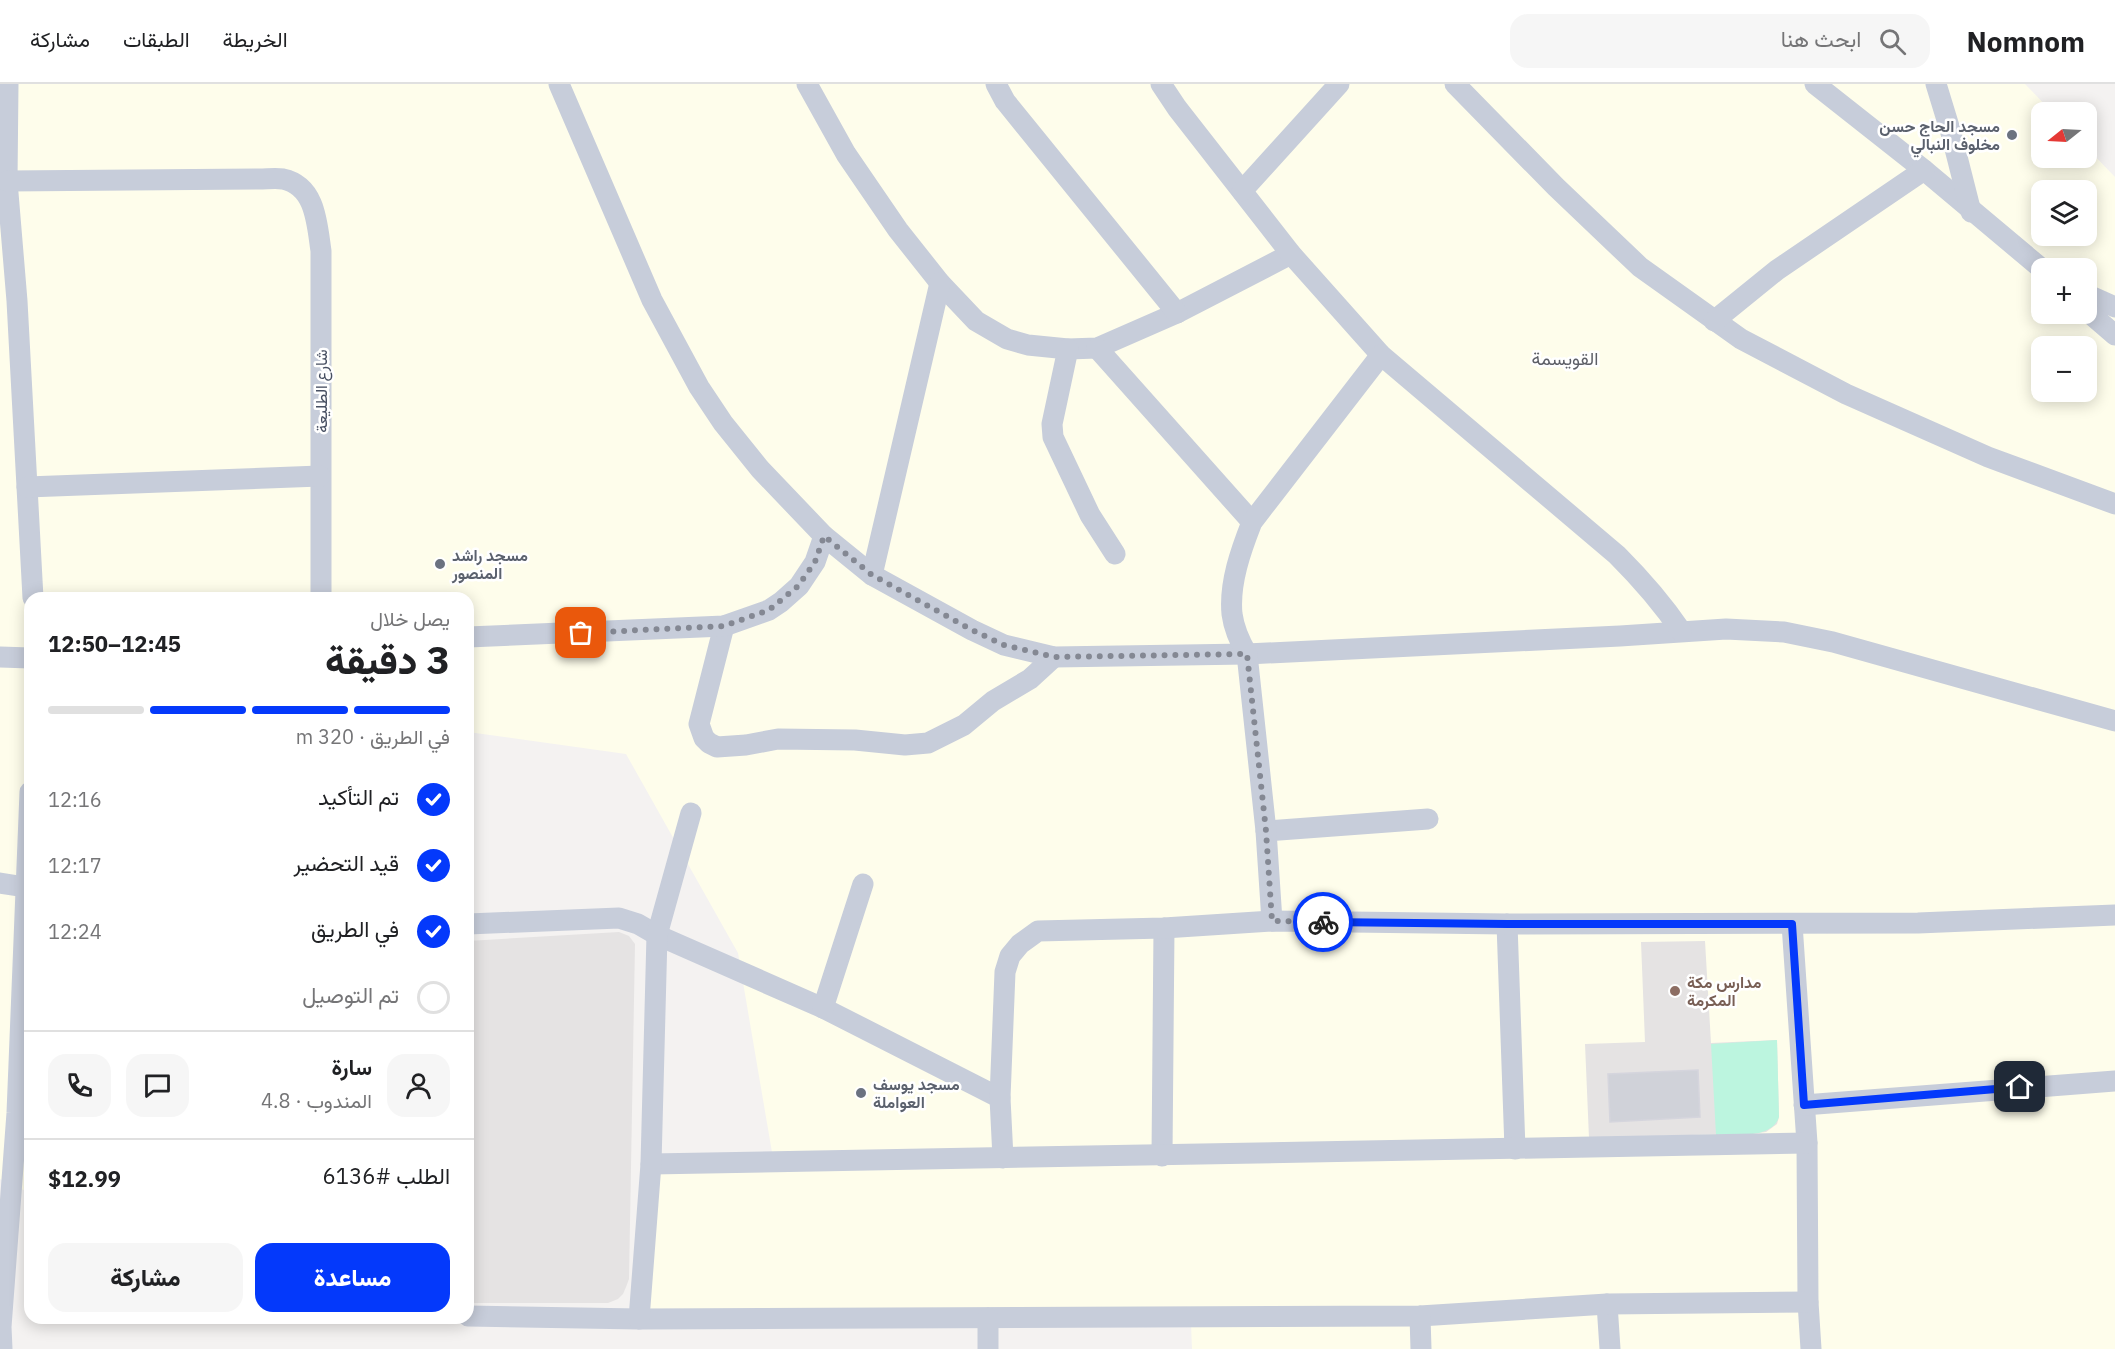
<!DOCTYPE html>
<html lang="ar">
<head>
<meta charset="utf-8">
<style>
  :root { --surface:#fff; --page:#f6f6f6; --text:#202124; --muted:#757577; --line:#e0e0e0; --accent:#0439fb }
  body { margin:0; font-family:"IBM Plex Sans",Vazirmatn,sans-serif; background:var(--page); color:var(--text); direction:rtl; height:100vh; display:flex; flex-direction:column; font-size:22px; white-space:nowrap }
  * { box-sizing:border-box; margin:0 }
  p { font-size:20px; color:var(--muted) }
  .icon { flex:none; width:33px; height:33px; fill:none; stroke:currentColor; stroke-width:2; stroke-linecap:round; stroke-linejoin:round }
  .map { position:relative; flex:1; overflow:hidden; direction:ltr }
  .side { position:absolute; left:24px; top:508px; width:450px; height:732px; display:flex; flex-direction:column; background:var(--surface); border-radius:18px; box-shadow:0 3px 15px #0003; direction:rtl }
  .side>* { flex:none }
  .needle { width:39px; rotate:252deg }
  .controls { position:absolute; left:2031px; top:18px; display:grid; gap:12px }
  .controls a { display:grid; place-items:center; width:66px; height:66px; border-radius:12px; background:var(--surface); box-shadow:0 3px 15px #0003; font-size:30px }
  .pin { position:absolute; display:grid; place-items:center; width:51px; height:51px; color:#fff; margin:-26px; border-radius:12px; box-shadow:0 3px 9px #0006 }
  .courier { position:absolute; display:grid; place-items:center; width:60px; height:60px; margin:-30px; border:4px solid #0439fb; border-radius:50%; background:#fff; color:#222; box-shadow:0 2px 8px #0007 }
  .headline em { font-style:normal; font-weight:800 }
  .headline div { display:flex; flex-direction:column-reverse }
  .headline { display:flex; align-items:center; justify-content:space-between; height:102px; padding:0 24px }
  h1 { font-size:39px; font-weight:800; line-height:45px }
  .bar { display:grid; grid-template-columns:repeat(4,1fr); gap:9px 6px; align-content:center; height:72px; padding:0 24px }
  .bar i { height:8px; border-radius:4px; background:var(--line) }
  .bar .current { background:var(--accent) }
  .bar p { grid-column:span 4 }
  .line { display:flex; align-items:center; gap:15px; padding:0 24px; border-top:2px solid var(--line) }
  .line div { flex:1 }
  .round { display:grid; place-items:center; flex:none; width:63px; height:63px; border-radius:18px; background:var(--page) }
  ol { padding:0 24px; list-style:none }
  li { display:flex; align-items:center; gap:18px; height:66px }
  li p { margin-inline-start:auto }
  li .icon { padding:6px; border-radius:50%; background:var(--accent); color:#fff; stroke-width:4 }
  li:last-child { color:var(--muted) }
  li i { width:33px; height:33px; border:3px solid var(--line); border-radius:50% }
  .action { display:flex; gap:12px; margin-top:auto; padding:12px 24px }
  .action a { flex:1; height:69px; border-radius:18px; background:var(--accent); color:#fff; font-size:24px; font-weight:800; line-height:69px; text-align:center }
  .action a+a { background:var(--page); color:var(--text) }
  header { display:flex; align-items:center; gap:36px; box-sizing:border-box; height:84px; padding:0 30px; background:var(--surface); border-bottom:2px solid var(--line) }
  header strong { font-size:28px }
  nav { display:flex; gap:33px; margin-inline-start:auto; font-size:21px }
  .search { width:420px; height:54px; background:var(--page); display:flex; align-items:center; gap:15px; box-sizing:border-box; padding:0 21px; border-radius:18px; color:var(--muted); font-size:22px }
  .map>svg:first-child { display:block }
  .commercial { fill:#fefdeb; fill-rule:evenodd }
  .education { fill:#e5e3e3 }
  .green { fill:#bcf5df }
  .building { fill:#d0d2d9; stroke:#d5d5dd; stroke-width:1.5 }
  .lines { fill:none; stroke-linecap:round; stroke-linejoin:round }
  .minor { stroke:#c7cdda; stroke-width:21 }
  .done { stroke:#848893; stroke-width:6; stroke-dasharray:0 10.8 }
  .route { stroke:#0439fb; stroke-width:8 }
  .worship-dot { fill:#6b7280; stroke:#fff; stroke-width:2 }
  .education-dot { fill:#8d6e63; stroke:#fff; stroke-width:2 }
  .labels { text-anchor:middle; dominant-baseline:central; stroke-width:5; stroke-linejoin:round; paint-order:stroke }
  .worship-label { font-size:16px; font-weight:bold; fill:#5b616d; stroke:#fff; text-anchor:start }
  .street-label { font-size:16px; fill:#474f61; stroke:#fff }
  .education-label { font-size:16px; font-weight:bold; fill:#785e54; stroke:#fff; text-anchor:start }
  .neighbourhood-label { font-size:18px; fill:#5d5f67; stroke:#fff }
</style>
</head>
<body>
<header>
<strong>Nomnom</strong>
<div class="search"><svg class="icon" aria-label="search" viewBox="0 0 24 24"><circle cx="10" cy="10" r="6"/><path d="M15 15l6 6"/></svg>ابحث هنا</div>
<nav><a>الخريطة</a><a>الطبقات</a><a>مشاركة</a></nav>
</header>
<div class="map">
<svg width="2115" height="1265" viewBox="0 0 2115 1265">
  <rect width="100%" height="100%" fill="#f4f2f1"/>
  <path class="commercial" d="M0 0H2025L2052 28H2042V74H2086L2087 64 2115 93V1265H1192L1191 1240H642L650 1087 774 1080 738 869 626 670 468 648V514H30V1109L0 1095ZM2042 106H2086V152H2042ZM2042 184H2086V230H2042ZM2042 262H2086V308H2042Z"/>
  <g class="education">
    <polygon points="619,848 629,852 635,860 629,1195 626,1203 623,1210 618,1215 608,1219 468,1219 468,857"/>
    <polygon points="1705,857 1711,959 1777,956 1779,1033 1777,1040 1766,1048 1758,1049 1589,1054 1585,960 1645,958 1641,858"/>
  </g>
  <path class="green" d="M1777 956 1779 1033C1771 1056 1735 1050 1716 1051L1711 960Z"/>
  <polygon class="building" points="1698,986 1700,1033 1610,1038 1608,990"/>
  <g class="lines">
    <g class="minor">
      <polyline points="8,0 7,97 17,217 33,514"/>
      <polyline points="559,0 652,216 699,303 723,339 760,385 824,452 872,491 972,546 1004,561 1054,573 1247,570 1620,552 1726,545 1784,548 1833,558 2115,637"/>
      <polyline points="807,0 846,70 898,146 940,199 976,237 1007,255 1028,261 1068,265 1097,264 1177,229 1291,170"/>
      <polyline points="996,0 1005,17 1177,229"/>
      <path d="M1161 0 1177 24 1291 170 1381 271 1617 471C1641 495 1662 519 1681 547"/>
      <polyline points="1455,0 1556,103 1640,183 1741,255 1846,310 1988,373 2115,420"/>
      <polyline points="1815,0 1924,86 2042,185"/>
      <polyline points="1936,0 1951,49 1971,128"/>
      <path d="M7 97 259 95C267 95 276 94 283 95 316 102 317 140 321 167V514"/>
      <polyline points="1242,107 1339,0"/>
      <polyline points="2086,210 2115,223"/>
      <polyline points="2086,226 2115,251"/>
      <polyline points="1714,237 1777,186 1924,86"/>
      <polyline points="1097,264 1252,438"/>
      <polyline points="1068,265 1052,340 1053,353 1090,431 1115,470"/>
      <polyline points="27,403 320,392"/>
      <polyline points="872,491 940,199"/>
      <polyline points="724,542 699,640 704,654 709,659 717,663 746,661 778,655 855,656 905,661 928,659 964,641 993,617 1030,595 1054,573"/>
      <polyline points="468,553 724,542 769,526 781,518 799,502 815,478 824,452"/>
      <polyline points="0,573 30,574"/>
      <polyline points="1266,747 1428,735"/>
      <polyline points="0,799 25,803"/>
      <path d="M1272 837 1266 747 1247 570C1240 558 1234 545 1232 530 1229 499 1241 466 1252 438L1381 271"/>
      <polyline points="468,840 619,834 638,840 657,851 823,924 1000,1014"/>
      <polyline points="1507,840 1515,1065"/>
      <polyline points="1792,840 1807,1059 1808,1218 1811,1265"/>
      <polyline points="823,924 863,800"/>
      <polyline points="1804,1021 2115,997"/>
      <polyline points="1162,1072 1164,844"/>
      <polyline points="1003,1074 1000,1014 1005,888 1010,872 1020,860 1038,847 1164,844 1272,837 1507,840 1918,839 2115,831"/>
      <polyline points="651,1080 1807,1059"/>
      <polyline points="1607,1220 1610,1265"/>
      <polyline points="468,1232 639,1235 1420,1232 1607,1220 1808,1218"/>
      <polyline points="1420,1232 1421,1265"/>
      <polyline points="988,1234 988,1265"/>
      <polyline points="639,1235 651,1080 657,851 691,729"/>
      <polyline points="2,1265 1,1243 17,1029 30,708"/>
    </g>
  </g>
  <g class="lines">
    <polyline class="done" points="581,549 724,542 769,526 798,502 815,478 824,452 872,491 972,546 1004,561 1054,573 1247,570 1266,747 1272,837 1323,838"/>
    <polyline class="route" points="1323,838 1507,840 1792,840 1804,1021 2020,1003"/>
  </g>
  <g class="worship-dot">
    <circle cx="2012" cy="51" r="6"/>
    <circle cx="440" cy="480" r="6"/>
    <circle cx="861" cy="1009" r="6"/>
  </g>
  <circle class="education-dot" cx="1675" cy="907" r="6"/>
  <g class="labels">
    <g class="worship-label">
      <text x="2000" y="42" text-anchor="end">مسجد الحاج حسن<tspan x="2000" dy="18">مخلوف النبالي</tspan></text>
      <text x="452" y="471">مسجد راشد<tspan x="452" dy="18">المنصور</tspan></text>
      <text x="873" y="1000">مسجد يوسف<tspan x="873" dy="18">العواملة</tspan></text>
    </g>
    <g class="street-label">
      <text transform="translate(321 307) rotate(-90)">شارع الطليعة</text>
    </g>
    <g class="education-label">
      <text x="1687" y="898">مدارس مكة<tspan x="1687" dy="18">المكرمة</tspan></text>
    </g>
    <g class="neighbourhood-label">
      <text x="1565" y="274">القويسمة</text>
    </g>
  </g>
</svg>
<div class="controls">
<a><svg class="needle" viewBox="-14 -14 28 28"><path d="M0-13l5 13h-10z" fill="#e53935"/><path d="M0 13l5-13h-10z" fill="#757577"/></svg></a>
<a><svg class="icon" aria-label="layers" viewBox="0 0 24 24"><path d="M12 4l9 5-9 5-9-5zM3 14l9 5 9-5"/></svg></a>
<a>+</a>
<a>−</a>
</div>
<div class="pin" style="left:581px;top:549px;background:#ea580c"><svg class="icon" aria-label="bag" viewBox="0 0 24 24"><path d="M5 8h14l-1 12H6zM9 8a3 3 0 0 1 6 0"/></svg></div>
<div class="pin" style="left:2020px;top:1003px;background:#1f2937"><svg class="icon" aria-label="home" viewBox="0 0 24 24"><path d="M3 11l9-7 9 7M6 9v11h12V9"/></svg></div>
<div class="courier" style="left:1323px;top:838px"><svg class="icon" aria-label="bike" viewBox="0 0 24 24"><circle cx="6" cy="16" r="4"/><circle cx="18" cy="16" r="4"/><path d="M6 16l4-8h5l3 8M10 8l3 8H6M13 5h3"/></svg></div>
<section class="side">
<div class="headline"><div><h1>3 دقيقة</h1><p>يصل خلال</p></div><em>12:45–12:50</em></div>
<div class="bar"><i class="current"></i><i class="current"></i><i class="current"></i><i></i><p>في الطريق · 320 m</p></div>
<ol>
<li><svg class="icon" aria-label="check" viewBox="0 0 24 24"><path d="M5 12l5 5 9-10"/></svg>تم التأكيد<p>12:16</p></li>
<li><svg class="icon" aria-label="check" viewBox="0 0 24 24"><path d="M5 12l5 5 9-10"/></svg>قيد التحضير<p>12:17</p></li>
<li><svg class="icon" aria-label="check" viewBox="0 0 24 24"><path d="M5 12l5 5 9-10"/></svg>في الطريق<p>12:24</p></li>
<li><i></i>تم التوصيل</li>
</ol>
<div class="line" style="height:108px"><a class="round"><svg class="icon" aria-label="person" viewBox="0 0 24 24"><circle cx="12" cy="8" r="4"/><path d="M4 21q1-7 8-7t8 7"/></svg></a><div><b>سارة</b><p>المندوب · 4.8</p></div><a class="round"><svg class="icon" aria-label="chat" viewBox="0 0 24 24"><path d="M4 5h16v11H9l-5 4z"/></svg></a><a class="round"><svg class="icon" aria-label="phone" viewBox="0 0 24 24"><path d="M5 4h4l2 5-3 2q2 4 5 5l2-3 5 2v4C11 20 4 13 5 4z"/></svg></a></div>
<div class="line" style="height:78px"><div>الطلب #6136</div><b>$12.99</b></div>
<div class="action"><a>مساعدة</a><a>مشاركة</a></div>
</section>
</div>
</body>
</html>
